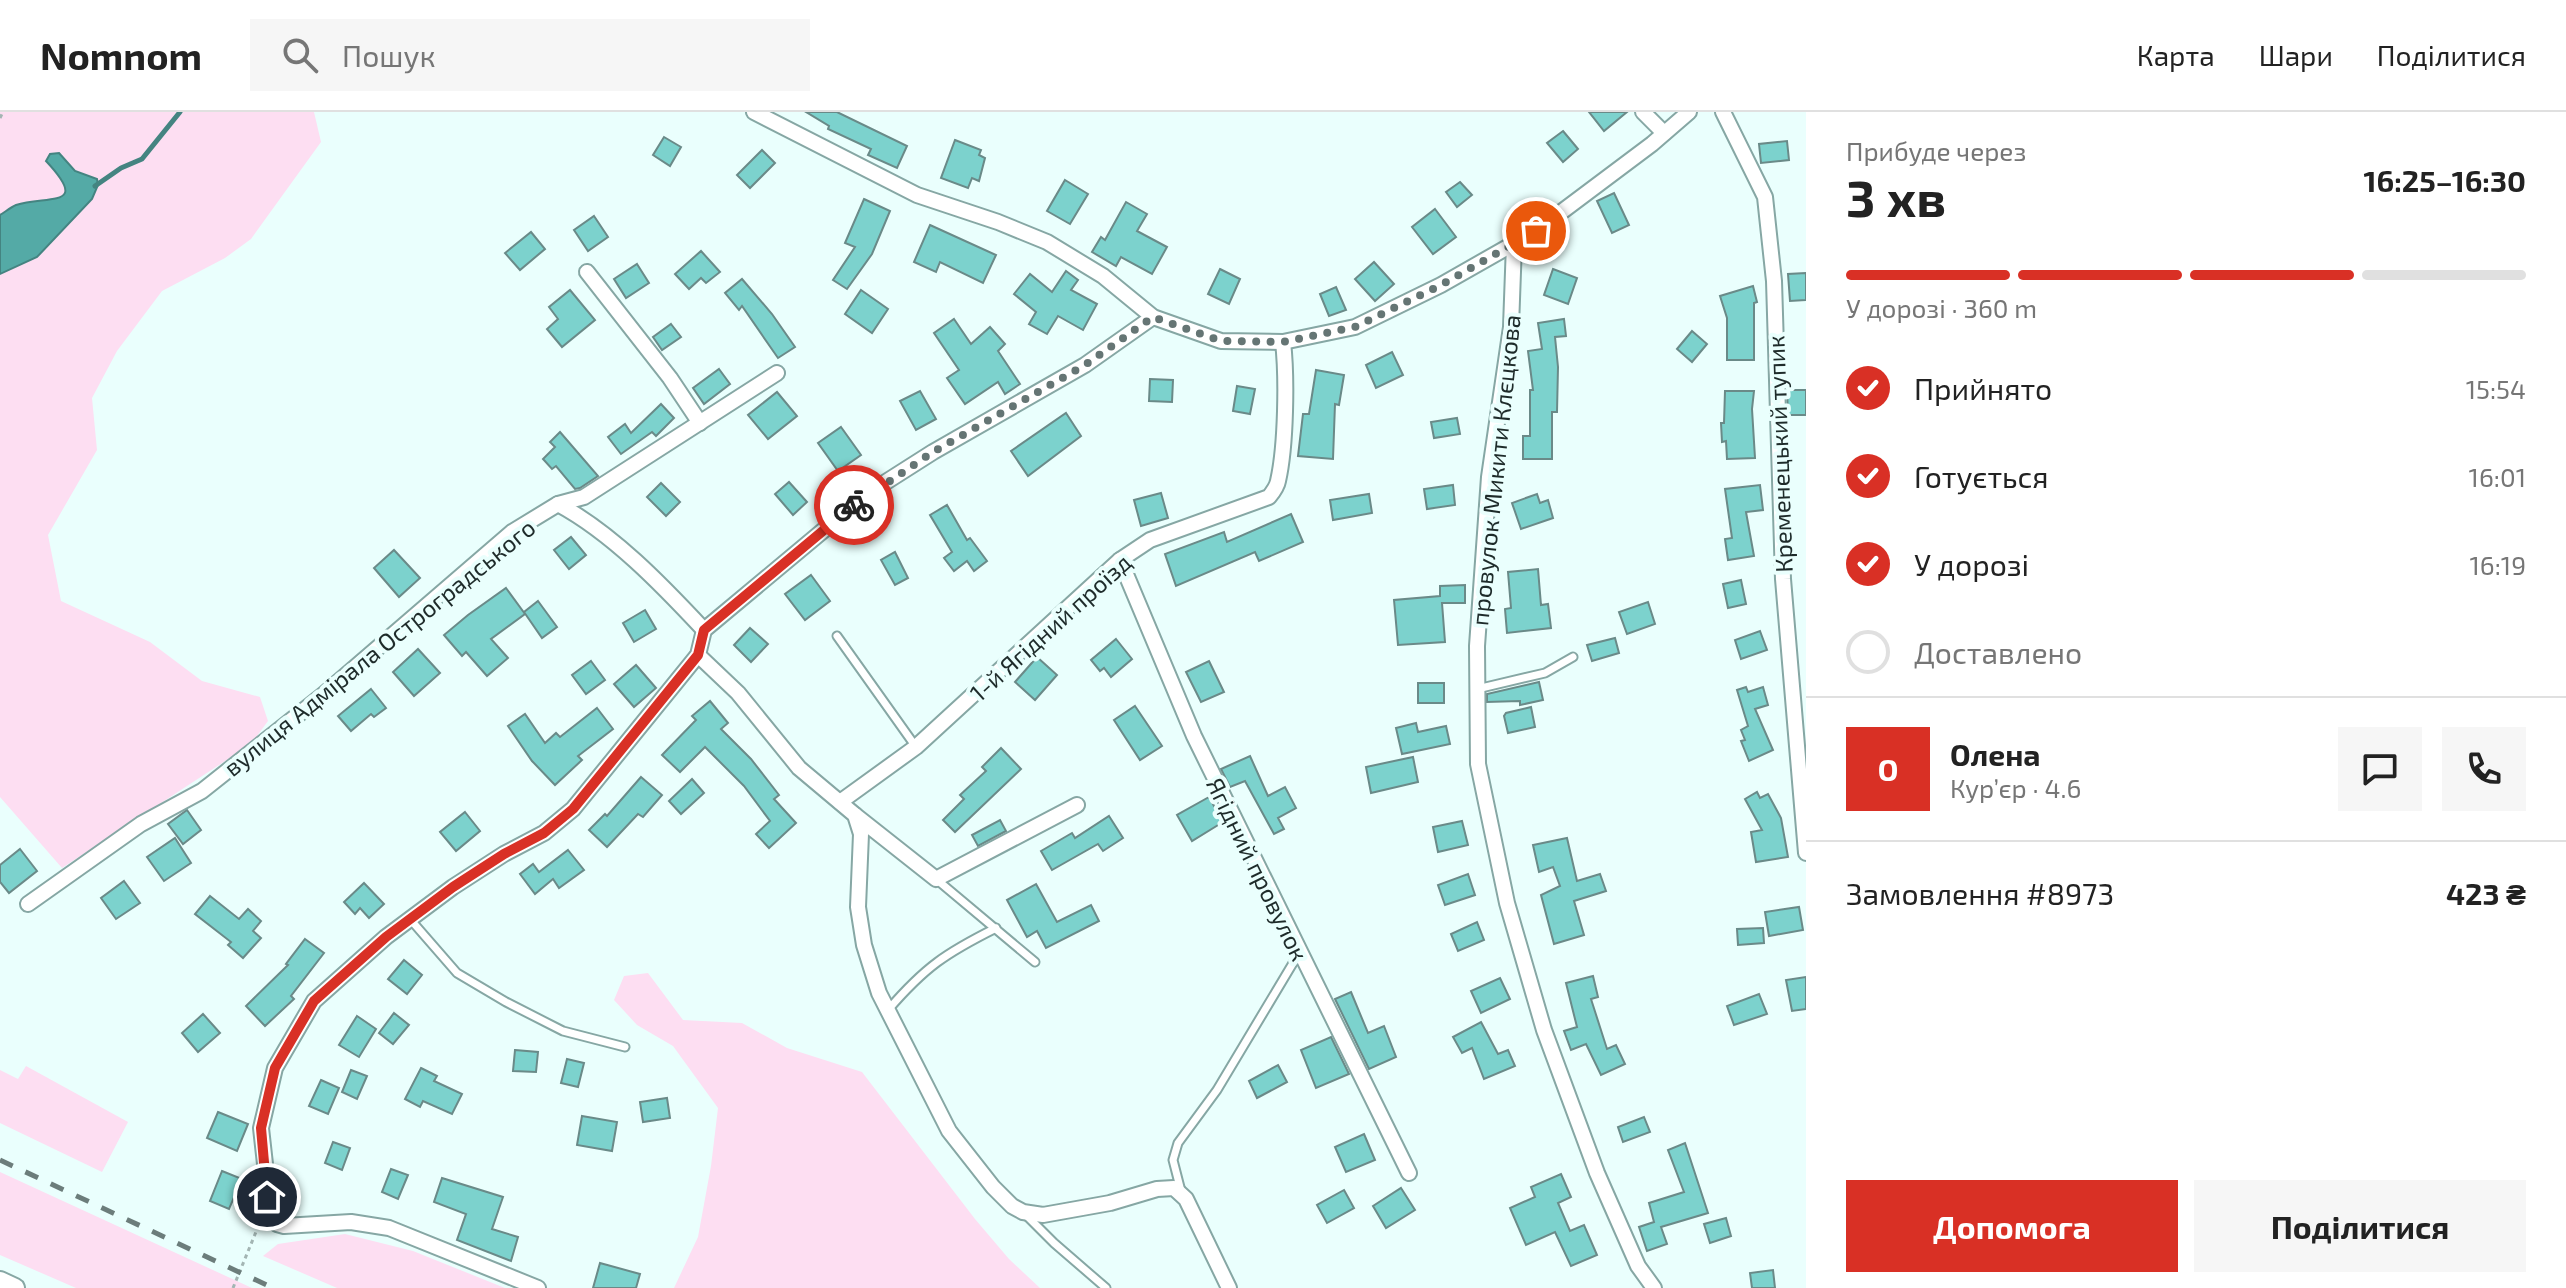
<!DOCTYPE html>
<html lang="uk">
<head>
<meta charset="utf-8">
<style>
  :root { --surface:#fff; --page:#f6f6f6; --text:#222; --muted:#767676; --line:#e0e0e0; --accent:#d93025 }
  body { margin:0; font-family:"Exo 2",sans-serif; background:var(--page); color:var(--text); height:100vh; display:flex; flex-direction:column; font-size:30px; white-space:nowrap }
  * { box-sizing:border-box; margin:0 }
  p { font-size:26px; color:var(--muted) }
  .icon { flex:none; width:44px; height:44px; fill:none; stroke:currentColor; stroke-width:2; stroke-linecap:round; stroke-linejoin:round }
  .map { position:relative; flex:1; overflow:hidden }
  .panel { display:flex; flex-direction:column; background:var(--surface); width:760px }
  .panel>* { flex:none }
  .pin { position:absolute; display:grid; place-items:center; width:68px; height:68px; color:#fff; margin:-34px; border:4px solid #fff; border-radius:50%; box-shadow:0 2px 8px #0007 }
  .courier { position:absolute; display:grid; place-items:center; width:80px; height:80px; margin:-40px; border:6px solid #d93025; border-radius:50%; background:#fff; color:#222; box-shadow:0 2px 10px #0007 }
  .head em { font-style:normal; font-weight:700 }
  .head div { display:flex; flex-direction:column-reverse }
  .head { display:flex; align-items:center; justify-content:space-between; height:136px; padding:0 40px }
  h1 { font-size:52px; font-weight:700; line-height:60px }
  .bar { display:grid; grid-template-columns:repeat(4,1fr); gap:12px 8px; align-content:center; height:96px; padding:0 40px }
  .bar i { height:10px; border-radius:6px; background:var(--line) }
  .bar .active { background:var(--accent) }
  .bar p { grid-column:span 4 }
  .line { display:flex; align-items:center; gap:20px; padding:0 40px; border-top:2px solid var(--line) }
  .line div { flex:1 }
  .round { display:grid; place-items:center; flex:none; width:84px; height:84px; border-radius:0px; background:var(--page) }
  ol { padding:0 40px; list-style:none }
  li { display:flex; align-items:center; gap:24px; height:88px }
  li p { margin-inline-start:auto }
  li .icon { padding:8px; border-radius:50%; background:var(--accent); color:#fff; stroke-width:4 }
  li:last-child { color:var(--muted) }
  li i { width:44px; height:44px; border:4px solid var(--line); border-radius:50% }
  .button { display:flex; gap:16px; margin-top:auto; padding:16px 40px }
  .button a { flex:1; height:92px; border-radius:0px; background:var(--accent); color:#fff; font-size:32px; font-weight:700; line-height:92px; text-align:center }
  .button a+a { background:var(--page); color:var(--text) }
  header { display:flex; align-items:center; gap:48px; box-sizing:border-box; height:112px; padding:0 40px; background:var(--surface); border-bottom:2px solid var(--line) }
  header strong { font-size:38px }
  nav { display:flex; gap:44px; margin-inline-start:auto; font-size:28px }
  .search { width:560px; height:72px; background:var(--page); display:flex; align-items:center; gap:20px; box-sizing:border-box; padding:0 28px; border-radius:0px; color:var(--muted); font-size:30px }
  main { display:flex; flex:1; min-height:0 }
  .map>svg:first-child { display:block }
  .green { fill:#fddef2 }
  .water { fill:#54aaa6; stroke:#448481; stroke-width:2 }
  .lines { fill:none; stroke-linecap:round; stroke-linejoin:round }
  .stream { stroke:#448481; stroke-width:5 }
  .building { fill:#7cd2cd; stroke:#6a8a88; stroke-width:2 }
  .service-casing { stroke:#86a7a4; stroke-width:11 }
  .minor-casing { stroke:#86a7a4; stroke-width:18 }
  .tertiary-casing { stroke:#86a7a4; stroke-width:22 }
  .path { stroke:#a3b5b3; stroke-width:3; stroke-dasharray:4 4; stroke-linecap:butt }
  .service { stroke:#fff; stroke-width:7 }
  .minor { stroke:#fff; stroke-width:14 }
  .tertiary { stroke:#fff; stroke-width:18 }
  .rail { stroke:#6c7d7b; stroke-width:5; stroke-dasharray:14 14; stroke-linecap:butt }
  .done { stroke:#657574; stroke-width:8; stroke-dasharray:0 14.4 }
  .route { stroke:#d93025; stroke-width:10 }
  .labels { text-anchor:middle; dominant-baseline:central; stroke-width:8; stroke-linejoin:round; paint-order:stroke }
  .street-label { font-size:24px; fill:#1e2b2a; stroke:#eafffd }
</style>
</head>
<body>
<header>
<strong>Nomnom</strong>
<div class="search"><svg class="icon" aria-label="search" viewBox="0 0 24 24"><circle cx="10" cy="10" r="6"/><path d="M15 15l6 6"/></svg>Пошук</div>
<nav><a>Карта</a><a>Шари</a><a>Поділитися</a></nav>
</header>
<main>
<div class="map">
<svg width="1806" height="1176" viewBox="0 0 1806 1176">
  <rect width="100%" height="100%" fill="#eafffd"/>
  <g class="green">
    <path d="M0 0H314L321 30 251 127 225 146 162 179 117 239 92 286 97 338 48 423 61 489 150 530 202 569 260 585 268 609 251 632 62 756 0 685V162L97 67 75 59 59 41 46 49C91 97 48 83 16 93 11 95 5 100 0 103Z"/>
    <polygon points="648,861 683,908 742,911 787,936 862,960 975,1107 1009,1147 1040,1176 674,1176 698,1125 711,1054 718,996 673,934 637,913 614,888 624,864"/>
    <polygon points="26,954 128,1010 102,1060 0,1011 0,958 18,967"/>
    <polygon points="0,1060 252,1176 76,1176 0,1143"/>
    <polygon points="345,1122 413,1139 505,1176 337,1176 263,1144 278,1132"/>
  </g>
  <path class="water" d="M59 41 75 59 97 67 98 73 92 87 37 145 0 162V103C5 100 11 95 16 93 48 83 91 97 46 49L50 42Z"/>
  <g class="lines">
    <polyline class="stream" points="95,74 121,56 142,47 180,0"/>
  </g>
  <g class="building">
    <polygon points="806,0 837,0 907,34 897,56 868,43 871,37 828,17 829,14"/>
    <polygon points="1589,0 1627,0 1604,19"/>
    <polygon points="1563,19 1578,37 1563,50 1547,31"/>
    <polygon points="664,25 681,35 670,54 653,43"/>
    <polygon points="955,28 981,38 979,43 985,46 979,69 972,66 968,76 941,66"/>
    <polygon points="1787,29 1789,48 1761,51 1759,32"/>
    <polygon points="762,38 775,51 750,76 737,63"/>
    <polygon points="1065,68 1088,82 1070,112 1047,99"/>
    <polygon points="1460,70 1472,83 1457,95 1446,80"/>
    <polygon points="1614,81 1629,113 1612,121 1597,89"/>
    <polygon points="864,87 890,99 872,142 847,177 833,168 855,135 845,131"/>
    <polygon points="1126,90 1147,102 1137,119 1167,135 1152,162 1121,145 1116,154 1092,140 1101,125 1105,128"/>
    <polygon points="1435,97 1456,125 1433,142 1412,115"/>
    <polygon points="594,104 608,125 588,139 574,118"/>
    <polygon points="930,113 996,143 983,171 940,150 936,160 914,150"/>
    <polygon points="531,120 545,137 520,158 505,141"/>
    <polygon points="701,139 720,160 706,171 701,166 689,177 675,162"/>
    <polygon points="1374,150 1394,172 1375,189 1355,167"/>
    <polygon points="637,152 649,171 626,186 614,167"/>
    <polygon points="1220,157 1240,167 1229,192 1208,182"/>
    <polygon points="1553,157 1577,166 1568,192 1544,183"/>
    <polygon points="1066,159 1078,168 1071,178 1097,192 1083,218 1058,204 1047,222 1029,212 1036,200 1014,182 1030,162 1052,180"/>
    <polygon points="1806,161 1806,188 1790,189 1788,162"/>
    <polygon points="742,167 772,202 795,235 778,246 742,194 739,198 725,181"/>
    <polygon points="1753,174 1757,190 1754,191 1754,248 1727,248 1727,206 1720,184"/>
    <polygon points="1336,175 1346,198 1329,204 1320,182"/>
    <polygon points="570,178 595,208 562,235 547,217 558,207 549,195"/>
    <polygon points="861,178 888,197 872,221 845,202"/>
    <polygon points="954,207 971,232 990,215 1005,232 998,239 1020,272 1005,282 998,270 965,292 947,266 959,258 934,221"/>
    <polygon points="1564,207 1566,224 1555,225 1558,255 1557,300 1552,300 1552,347 1523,347 1523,324 1530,324 1530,278 1533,278 1528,239 1542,237 1538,211"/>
    <polygon points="671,212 681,225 662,238 653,225"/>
    <polygon points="1692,219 1707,232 1692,250 1677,237"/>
    <polygon points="1392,240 1403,263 1376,276 1366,253"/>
    <polygon points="719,257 730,272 704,292 693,276"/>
    <polygon points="1316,258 1344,263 1339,293 1335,292 1333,347 1298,344 1303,302 1309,302"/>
    <polygon points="1150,267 1173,268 1172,290 1149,289"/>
    <polygon points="1237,274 1255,277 1250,302 1233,299"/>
    <polygon points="1787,278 1806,278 1806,303 1788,303"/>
    <polygon points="920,279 936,307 916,318 900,289"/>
    <polygon points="1725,279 1754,279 1752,297 1755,346 1727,347 1726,329 1722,330 1721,311 1724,311"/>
    <polygon points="777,280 797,304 768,327 748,303"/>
    <polygon points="661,292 674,306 656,324 652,320 621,342 608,325 625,312 631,321"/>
    <polygon points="1066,301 1081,324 1028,364 1011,339"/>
    <polygon points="1457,306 1460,322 1434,326 1431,310"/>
    <polygon points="841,315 861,343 838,359 818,331"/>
    <polygon points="560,320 598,364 580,376 575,377 556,354 552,357 543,347 555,335 550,330"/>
    <polygon points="789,370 807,390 793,403 775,382"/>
    <polygon points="661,371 680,390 666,404 647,385"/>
    <polygon points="1453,373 1455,393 1427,397 1424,377"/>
    <polygon points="1760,373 1763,398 1746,400 1754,444 1728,448 1725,427 1732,426 1725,377"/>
    <polygon points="1161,381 1168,406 1141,414 1134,388"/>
    <polygon points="1369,382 1372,401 1333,408 1330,388"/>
    <polygon points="1537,382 1540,391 1548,388 1553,406 1521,417 1512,391"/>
    <polygon points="947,393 967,428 970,426 987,449 974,459 967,449 954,459 944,446 952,440 930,403"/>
    <polygon points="1291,402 1303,430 1259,449 1255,440 1176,474 1165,442 1224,420 1227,430"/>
    <polygon points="571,425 586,443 569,457 554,438"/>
    <polygon points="394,438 420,466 399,485 374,456"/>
    <polygon points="895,440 908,466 895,473 881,448"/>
    <polygon points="1538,457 1541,493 1548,492 1551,516 1507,521 1505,497 1511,496 1508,460"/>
    <polygon points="811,463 830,489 805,508 785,482"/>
    <polygon points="1741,468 1746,492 1728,496 1723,472"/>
    <polygon points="1465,473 1465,491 1442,491 1445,530 1398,533 1394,488 1440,484 1440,474"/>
    <polygon points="506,476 525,502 491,527 508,546 487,564 466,540 462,544 444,523 468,503"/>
    <polygon points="538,489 557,515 542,526 524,500"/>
    <polygon points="1648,490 1655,512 1627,522 1619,500"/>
    <polygon points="645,498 656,517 634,530 623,511"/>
    <polygon points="750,516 768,532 751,550 734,533"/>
    <polygon points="1760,519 1767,538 1741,547 1735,528"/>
    <polygon points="1615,526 1619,541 1592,549 1587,533"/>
    <polygon points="1116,527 1132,547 1111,565 1104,556 1100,559 1091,548"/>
    <polygon points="418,537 440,561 414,584 393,560"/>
    <polygon points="1037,545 1057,563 1035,588 1015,570"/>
    <polygon points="591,549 605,568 586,582 572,563"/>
    <polygon points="1209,549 1224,580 1201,590 1186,560"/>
    <polygon points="636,553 656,576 634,595 614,572"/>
    <polygon points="1539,570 1543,588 1520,593 1520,589 1487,590 1487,582"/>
    <rect x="1418" y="571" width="26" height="20"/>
    <polygon points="1746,575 1748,580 1763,575 1768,593 1755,597 1773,638 1749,649 1741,629 1745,628 1741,618 1748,614 1737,578"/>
    <polygon points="371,577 386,596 374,605 371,602 351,619 338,604"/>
    <polygon points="710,589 728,611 721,617 751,647 779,683 774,687 796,711 769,736 756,722 770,709 744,674 705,635 680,660 662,643 696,608 692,604"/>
    <polygon points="1135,594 1162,634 1140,648 1114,608"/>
    <polygon points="1531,595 1535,615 1508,621 1504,604 1506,601"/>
    <polygon points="597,596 613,617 578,644 582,648 555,673 532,649 508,614 525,602 545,631 556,621 560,625"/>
    <polygon points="1416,611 1418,620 1446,614 1450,632 1402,642 1396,616"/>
    <polygon points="1001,636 1021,657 955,720 943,708 964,687 960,683 986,659 982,655"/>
    <polygon points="1250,644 1268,684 1285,675 1296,696 1278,706 1284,717 1274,722 1245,669 1230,675 1221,657"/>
    <polygon points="1413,645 1418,670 1371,681 1366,655"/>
    <polygon points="641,665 662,683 643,705 638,702 607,735 589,718 605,702 607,704"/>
    <polygon points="692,667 704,681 681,702 669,689"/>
    <polygon points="1757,680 1760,686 1768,682 1781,706 1788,745 1756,750 1751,720 1762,718 1745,687"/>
    <polygon points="1209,685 1223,710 1192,729 1177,703"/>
    <polygon points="187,698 201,718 183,732 168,712"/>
    <polygon points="465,700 480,719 456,739 440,720"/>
    <polygon points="1109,704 1123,726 1103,739 1098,732 1052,758 1041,739 1072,721 1075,726"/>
    <polygon points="1000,708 1006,719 978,734 972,723"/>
    <polygon points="1462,709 1468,733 1438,740 1433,715"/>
    <polygon points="175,726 191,751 164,769 147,745"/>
    <polygon points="1567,726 1577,769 1600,762 1606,779 1574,789 1584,823 1554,832 1541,783 1560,774 1553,755 1539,760 1533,733"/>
    <polygon points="20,737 37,759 9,781 0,770 0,753"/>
    <polygon points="568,738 584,758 559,776 553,767 535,782 520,762 533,752 539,760"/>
    <polygon points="1468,762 1475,783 1445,793 1438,773"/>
    <polygon points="124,769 140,791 116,807 101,786"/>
    <polygon points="364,771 384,792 369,806 360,796 355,802 344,790"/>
    <polygon points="1036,772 1057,810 1091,793 1099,809 1046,836 1037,819 1027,825 1007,788"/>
    <polygon points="210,784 239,807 248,797 261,809 253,819 261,826 243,846 228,833 231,830 195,802"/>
    <polygon points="1799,795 1803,818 1769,824 1765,800"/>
    <polygon points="1477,810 1484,828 1458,839 1451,822"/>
    <polygon points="1763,816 1764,831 1738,833 1737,817"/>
    <polygon points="305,827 324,841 291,884 294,887 265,914 246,894 288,853 286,852"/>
    <polygon points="404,848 422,863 407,882 388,867"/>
    <polygon points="1593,864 1598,885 1591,887 1607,937 1616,933 1625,952 1601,963 1586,932 1571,938 1564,919 1577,915 1566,871"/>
    <polygon points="1806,865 1806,897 1792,899 1786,868"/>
    <polygon points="1500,866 1510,887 1481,901 1471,879"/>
    <polygon points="1351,880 1368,921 1384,914 1396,945 1369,957 1335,887"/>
    <polygon points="1759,882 1767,902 1734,913 1727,894"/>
    <polygon points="394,901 409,913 393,932 379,921"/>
    <polygon points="203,902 220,921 198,940 182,921"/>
    <polygon points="357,904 376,917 359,945 339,933"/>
    <polygon points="1481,910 1498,942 1508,938 1515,954 1484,967 1472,936 1462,941 1453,925"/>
    <polygon points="1331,925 1349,962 1316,976 1301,938"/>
    <polygon points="515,938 538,940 536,960 513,959"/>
    <polygon points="567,947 584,951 578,975 561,971"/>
    <polygon points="1278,953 1287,970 1257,986 1249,969"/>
    <polygon points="421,956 437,964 434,969 462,982 452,1002 423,989 420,995 405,987"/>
    <polygon points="351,958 367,964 357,987 342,980"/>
    <polygon points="321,968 339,976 328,1002 309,994"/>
    <polygon points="667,986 670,1006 643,1010 640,990"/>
    <polygon points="218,1000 248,1012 237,1039 207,1026"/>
    <polygon points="582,1004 617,1010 612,1039 577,1033"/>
    <polygon points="1644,1005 1650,1020 1623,1030 1618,1015"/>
    <polygon points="1364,1022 1375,1048 1346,1060 1335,1035"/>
    <polygon points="333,1030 350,1036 342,1058 325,1051"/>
    <polygon points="1685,1031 1708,1101 1661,1115 1667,1132 1647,1139 1639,1115 1654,1110 1649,1091 1684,1080 1668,1038"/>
    <polygon points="391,1057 408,1063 398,1087 382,1080"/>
    <polygon points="222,1059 242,1067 229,1097 210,1089"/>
    <polygon points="1561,1062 1571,1085 1558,1091 1570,1119 1584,1113 1597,1143 1571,1154 1555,1120 1526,1133 1510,1096 1535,1085 1531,1075"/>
    <polygon points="442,1066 503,1085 492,1117 518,1125 511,1149 457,1128 466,1102 434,1090"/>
    <polygon points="1401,1076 1415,1098 1386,1116 1373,1094"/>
    <polygon points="1344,1078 1354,1096 1327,1111 1317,1093"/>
    <polygon points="1726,1106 1731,1124 1710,1131 1704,1112"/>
    <polygon points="600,1151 640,1162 636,1176 593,1176"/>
    <polygon points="1773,1158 1775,1176 1752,1176 1750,1161"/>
  </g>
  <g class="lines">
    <g class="service-casing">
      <g id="service">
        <polyline points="837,524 916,635"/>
        <polyline points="1477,577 1545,561 1573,545"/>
        <polyline points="936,767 1035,850"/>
        <polyline points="410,807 457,861 506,890 563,919 625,935"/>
        <path d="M888 898C925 855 946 841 996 816"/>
        <polyline points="1181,1079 1173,1048 1178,1031 1217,978 1299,841"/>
        <polyline points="1024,1101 1054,1131 1106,1176"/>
      </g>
    </g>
    <g class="minor-casing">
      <g id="minor">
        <polyline points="754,0 917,83 998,110 1047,130 1103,164 1153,205 1221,229 1283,230 1355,215 1441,173 1536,119 1652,32 1689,0"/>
        <polyline points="1643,0 1664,21"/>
        <polyline points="1723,0 1765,85 1774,169 1783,467 1806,741"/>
        <polyline points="1514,132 1511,215 1489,365 1477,534 1478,652 1507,791 1544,918 1597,1061 1638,1154 1654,1176"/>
        <polyline points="587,160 670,266 700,311"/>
        <path d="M558 392C612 421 662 473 704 518"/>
        <polyline points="1120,448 1194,624 1409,1061"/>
        <polyline points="698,543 738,581 799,656 855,703 861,722 858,795 864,833 879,881 949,1019 993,1075 1012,1094 1023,1100 1043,1103 1110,1091 1157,1077 1174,1076 1186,1087 1229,1176"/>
        <path d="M840 690 916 635 1120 448 1150 428 1269 385C1273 380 1277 375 1278 369 1286 334 1287 265 1283 230"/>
        <polyline points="855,703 936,767 1077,693"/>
        <polyline points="28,792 141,712 202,679 323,583 512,420 558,392 584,385 777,261"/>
        <polyline points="538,1176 389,1116 351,1110 284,1114 277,1112 271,1106 261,1016 275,956 314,889 386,825 453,775 504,742 544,721 573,697 698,543 704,518 867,382 933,340 1085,253 1153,205"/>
      </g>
    </g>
    <g class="tertiary-casing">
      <polyline id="tertiary" points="0,1169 15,1176"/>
    </g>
    <g class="path">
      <polyline points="0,6 3,0"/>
      <polyline points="233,1176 258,1115"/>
    </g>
    <use href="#service" class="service"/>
    <use href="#minor" class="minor"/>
    <use href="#tertiary" class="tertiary"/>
    <polyline class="rail" points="0,1048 273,1176"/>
  </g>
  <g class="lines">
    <polyline class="done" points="854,393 933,340 1085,253 1153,205 1221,229 1283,230 1355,215 1441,173 1536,119"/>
    <polyline class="route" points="267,1085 261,1016 275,956 314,889 386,825 453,775 504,742 544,721 573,697 698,543 704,518 854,393"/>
  </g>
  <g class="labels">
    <g class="street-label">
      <text transform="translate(1779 342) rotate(-92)">Кременецький тупик</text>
      <text transform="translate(1495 358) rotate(-84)">провулок Микити Клєцкова</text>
      <text transform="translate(1050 515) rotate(-42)">1-й Ягідний проїзд</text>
      <text transform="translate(379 535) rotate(-39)">вулиця Адмірала Остроградського</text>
      <text transform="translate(1258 757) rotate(64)">Ягідний провулок</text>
    </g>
  </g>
</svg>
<div class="pin" style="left:1536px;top:119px;background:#ea580c"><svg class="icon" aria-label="bag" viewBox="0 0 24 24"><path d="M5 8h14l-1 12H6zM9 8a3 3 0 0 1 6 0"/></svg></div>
<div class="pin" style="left:267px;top:1085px;background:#1f2937"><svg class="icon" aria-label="home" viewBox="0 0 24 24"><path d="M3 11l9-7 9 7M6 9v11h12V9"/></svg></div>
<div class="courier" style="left:854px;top:393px"><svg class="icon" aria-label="bike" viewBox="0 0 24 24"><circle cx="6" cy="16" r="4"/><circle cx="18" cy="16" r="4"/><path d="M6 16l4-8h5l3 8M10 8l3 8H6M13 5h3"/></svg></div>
</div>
<section class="panel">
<div class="head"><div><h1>3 хв</h1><p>Прибуде через</p></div><em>16:25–16:30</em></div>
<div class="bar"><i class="active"></i><i class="active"></i><i class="active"></i><i></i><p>У дорозі · 360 m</p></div>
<ol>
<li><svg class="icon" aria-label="check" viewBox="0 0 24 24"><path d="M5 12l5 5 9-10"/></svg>Прийнято<p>15:54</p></li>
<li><svg class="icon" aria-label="check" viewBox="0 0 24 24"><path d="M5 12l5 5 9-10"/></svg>Готується<p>16:01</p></li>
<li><svg class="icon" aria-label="check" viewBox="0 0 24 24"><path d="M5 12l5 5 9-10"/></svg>У дорозі<p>16:19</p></li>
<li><i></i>Доставлено</li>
</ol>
<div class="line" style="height:144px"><b class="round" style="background:var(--accent);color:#fff">О</b><div><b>Олена</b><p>Кур’єр · 4.6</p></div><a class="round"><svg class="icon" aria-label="chat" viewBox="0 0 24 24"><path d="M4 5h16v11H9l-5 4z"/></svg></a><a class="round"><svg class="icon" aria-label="phone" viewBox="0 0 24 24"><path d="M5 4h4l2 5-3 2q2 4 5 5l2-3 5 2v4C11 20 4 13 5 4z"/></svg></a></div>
<div class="line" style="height:104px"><div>Замовлення #8973</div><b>423 ₴</b></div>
<div class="button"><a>Допомога</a><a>Поділитися</a></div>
</section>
</main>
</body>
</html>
